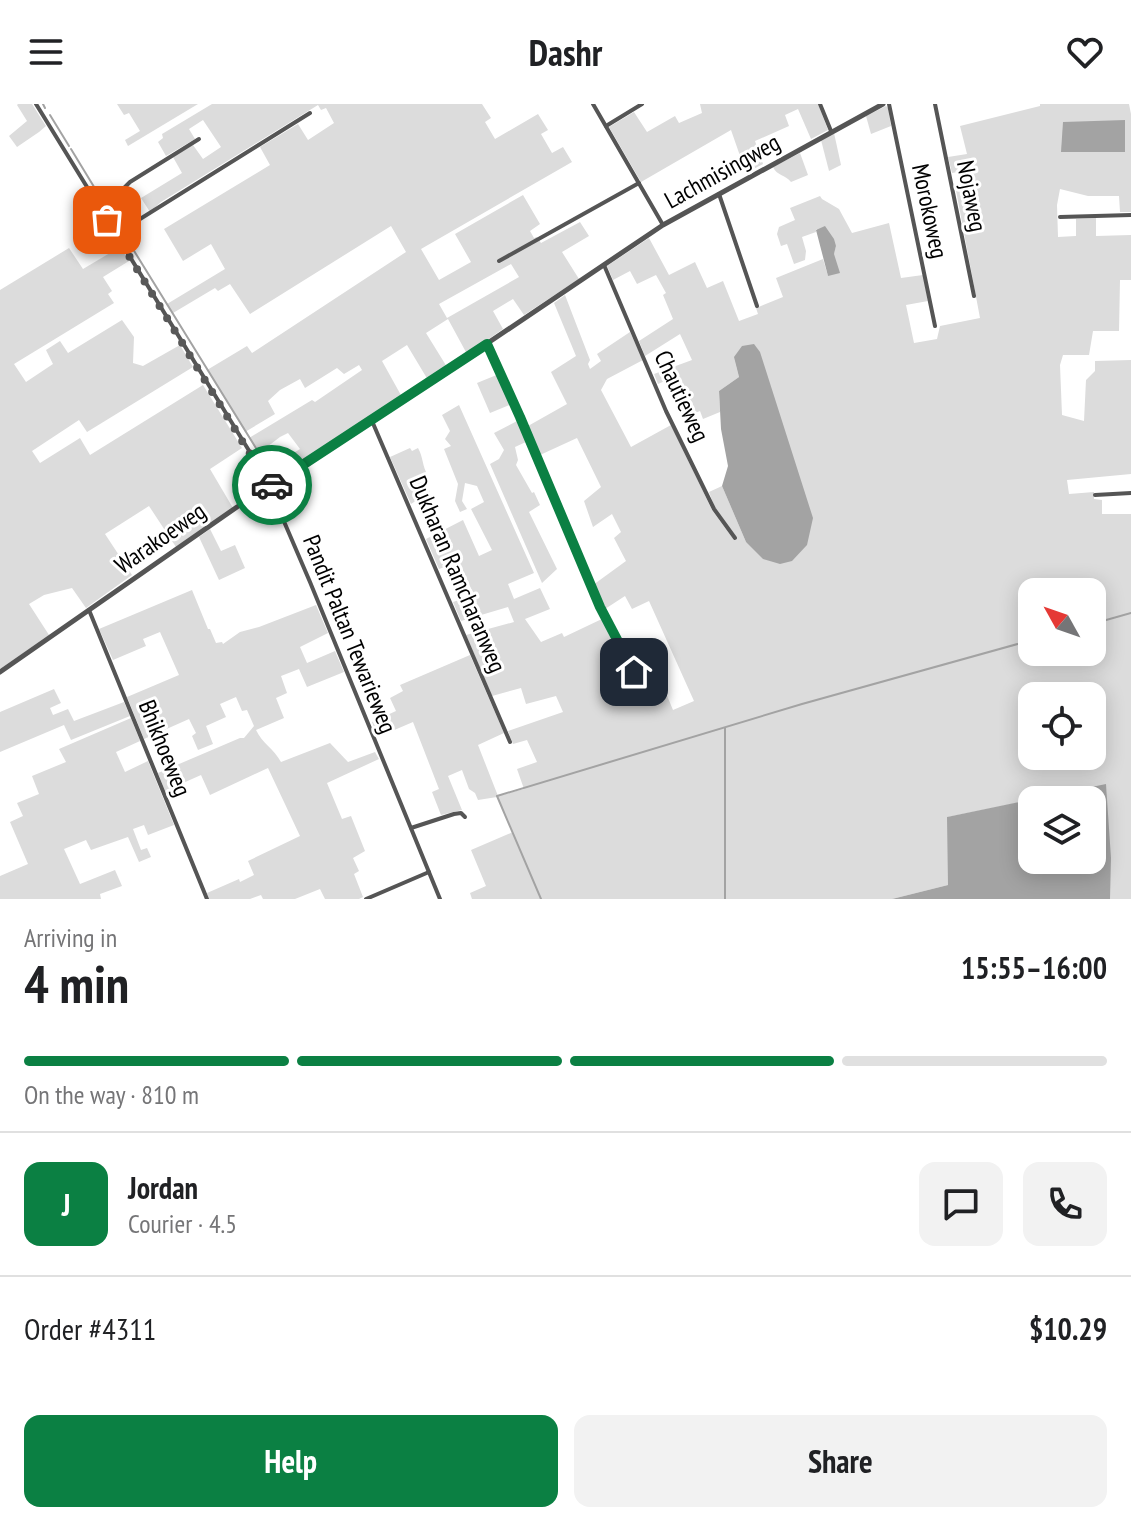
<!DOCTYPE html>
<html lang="en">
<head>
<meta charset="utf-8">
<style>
  :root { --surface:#fff; --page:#f2f2f2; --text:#202124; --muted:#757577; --line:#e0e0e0; --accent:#0b8043 }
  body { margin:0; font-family:"PT Sans Narrow",sans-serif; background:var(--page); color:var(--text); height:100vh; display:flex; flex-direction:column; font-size:30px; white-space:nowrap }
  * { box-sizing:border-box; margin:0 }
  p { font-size:26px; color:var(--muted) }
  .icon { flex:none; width:44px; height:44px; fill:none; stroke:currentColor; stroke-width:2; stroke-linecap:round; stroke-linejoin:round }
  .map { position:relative; height:795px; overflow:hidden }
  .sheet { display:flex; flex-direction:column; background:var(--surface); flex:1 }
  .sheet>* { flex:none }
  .needle { width:52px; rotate:310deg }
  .buttons { position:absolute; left:1018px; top:474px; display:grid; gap:16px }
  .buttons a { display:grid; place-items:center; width:88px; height:88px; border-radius:16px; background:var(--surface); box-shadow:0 4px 20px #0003; font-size:40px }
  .pin { position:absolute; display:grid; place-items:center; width:68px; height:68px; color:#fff; margin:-34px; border-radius:16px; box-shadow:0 4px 12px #0006 }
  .courier { position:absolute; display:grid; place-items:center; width:80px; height:80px; margin:-40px; border:6px solid #0b8043; border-radius:50%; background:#fff; color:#222; box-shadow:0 2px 10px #0007 }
  .headline em { font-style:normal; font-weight:700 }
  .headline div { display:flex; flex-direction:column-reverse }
  .headline { display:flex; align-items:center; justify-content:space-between; height:136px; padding:0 24px }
  h1 { font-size:52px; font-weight:700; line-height:60px }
  .bar { display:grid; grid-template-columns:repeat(4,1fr); gap:12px 8px; align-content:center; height:96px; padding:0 24px }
  .bar i { height:10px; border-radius:6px; background:var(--line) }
  .bar .current { background:var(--accent) }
  .bar p { grid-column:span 4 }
  .line { display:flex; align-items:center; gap:20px; padding:0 24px; border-top:2px solid var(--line) }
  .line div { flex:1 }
  .round { display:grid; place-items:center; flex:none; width:84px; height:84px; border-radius:16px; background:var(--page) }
  .action { display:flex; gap:16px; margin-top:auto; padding:16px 24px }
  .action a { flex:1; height:92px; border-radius:16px; background:var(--accent); color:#fff; font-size:32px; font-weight:700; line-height:92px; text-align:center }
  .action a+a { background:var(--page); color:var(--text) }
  header { display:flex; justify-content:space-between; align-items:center; height:104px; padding:0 24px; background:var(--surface); font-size:36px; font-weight:700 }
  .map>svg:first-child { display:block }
  .green { fill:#dcdcdc; fill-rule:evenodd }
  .water { fill:#a3a3a3; fill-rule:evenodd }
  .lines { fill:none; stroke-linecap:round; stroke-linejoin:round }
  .stream { stroke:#a3a3a3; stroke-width:2 }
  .minor { stroke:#555; stroke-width:4 }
  .tertiary { stroke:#555; stroke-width:5 }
  .done { stroke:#595959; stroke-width:8; stroke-dasharray:0 14.4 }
  .route { stroke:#0b8043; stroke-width:10 }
  .labels { text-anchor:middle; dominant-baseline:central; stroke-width:6; stroke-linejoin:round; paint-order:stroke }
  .street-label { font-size:24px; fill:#000; stroke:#fff }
</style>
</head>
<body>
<header><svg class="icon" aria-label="menu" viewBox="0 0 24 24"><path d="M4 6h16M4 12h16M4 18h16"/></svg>Dashr<svg class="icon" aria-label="heart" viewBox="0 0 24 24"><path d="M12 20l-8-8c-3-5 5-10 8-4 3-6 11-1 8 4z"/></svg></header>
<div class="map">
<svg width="1131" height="795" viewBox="0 0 1131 795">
  <rect width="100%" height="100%" fill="#fff"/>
  <g class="green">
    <polygon points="18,0 32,0 46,22 39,28 17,43 9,32 27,17 17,1"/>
    <polygon points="117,0 198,0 128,42 125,36 140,27 129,9 124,11"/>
    <path d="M212 0H482L491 14 485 18 495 35 538 10 548 26 541 30 552 49 563 43 572 58 421 145 439 176 471 158 455 130 523 91 540 120 530 127 534 134 537 133 541 139 580 118 589 132 562 148 579 175 524 211 513 195 493 207 503 225 467 250 448 215 426 229 447 263 428 276 407 241 382 257 402 293 277 376H273L267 365 300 345 288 329 280 333 259 349 249 334 312 296 315 298 362 266 359 261 344 270 337 264 305 284 300 275 280 286 268 297 275 310 245 328 207 266 247 242 252 249 406 148 391 122 250 210 230 180 218 187 215 184 173 209 167 200 225 165 211 140 183 157 164 125 270 61 260 43 298 20 308 36 334 19 326 4 321 6 318 1 161 98 150 108 141 94 182 69 173 53 193 41 203 55 221 43 203 16 189 25 195 35 166 52 158 38 163 34 162 30ZM511 160 519 173 447 214 439 200Z"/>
    <polygon points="700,0 818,0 828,26 811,35 798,5 785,11 789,22 755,37 763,60 746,69 731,26 641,78 609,23 634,8 647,28 675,12 679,19 702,9"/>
    <path d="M1040 0H1129L1131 10V108H1120L1119 92H1088L1060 85 1057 101 1058 133 1076 132V115L1096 114V132L1131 131V176H1120L1119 227H1093L1089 251H1063L1060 261 1062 311 1084 317 1086 276 1095 267V257L1131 256V370L1067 376 1069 390 1094 388V395L1102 396V410H1131V795H1109L1106 681 948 713V781L892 795H472L470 789 486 782 471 746 513 728 497 693 478 696 475 689 469 685 462 666 448 672 462 706 441 711 432 688 439 685 413 618 378 633 372 618 396 607 390 594 403 587 400 581 470 551 504 629 478 641 498 692 524 685 517 665 537 658 527 636 513 640 508 627 563 608 556 592 526 600 521 584 492 592 466 531 514 518 508 503 461 517 453 498 474 491 459 458 439 465 426 435 463 416 479 452 492 446 471 405 484 398 477 382 465 379 462 397 467 405 460 408 455 397 458 380 444 345 451 342 445 335 450 327 442 311 459 301 534 469 508 480 514 495 540 484 550 505 525 515 541 538 562 529 564 533 604 514 630 573 655 563 673 606 694 597 649 497 632 505 625 492 605 505 593 481 626 457 614 434 621 428 612 410 593 423 584 397 601 383 577 334 540 351 528 322 567 300 551 268 576 252 554 199 565 191 590 256 588 260 590 265 601 257 597 250 630 228 643 256 607 275 601 286 631 343 671 321 712 406 734 436 737 434 715 404 709 388 722 382 746 438 792 457 734 253 739 273 719 287 720 308 703 315 700 307 695 309 692 299 688 300 676 272 658 280 654 270 692 256 680 230 645 252 639 237 673 215 663 191 666 189 656 171 637 180 630 167 613 176 607 162 649 134 669 171 695 158 707 184 723 177 739 217 758 210 756 204 783 193 776 174 823 155 828 172 836 142 816 125V128L802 133 806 147 805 156 794 160 787 140 781 142 777 130 779 123 795 116 790 104 820 92 822 95 839 105 852 129 889 119 901 174 923 171 928 197 906 201 914 239 937 235 940 222 980 214 955 81 974 75 971 66 952 69 948 53 967 50 960 22 1040 2ZM1032 488H1092V548H1032ZM1032 592H1092V652H1032Z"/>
    <polygon points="886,2 888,4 891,22 871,30 866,12"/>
    <polygon points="834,29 841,61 829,67 821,36"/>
    <path d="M800 49 808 71 791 78C786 71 777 72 773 63Z"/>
    <polygon points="120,143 129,157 103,173 112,187 108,190 114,199 14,260 26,278 53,260 46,246 60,237 68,249 122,216 134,233 133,259 143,262 180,241 193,263 87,328 79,316 32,347 40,359 80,334 90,351 203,281 242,344 210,365 233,404 176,443 149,402 105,430 132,471 86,504 72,484 44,491 29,500 49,531 0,565 0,186 69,144 83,165"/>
    <polygon points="499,270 512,300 490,309 477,279"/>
    <polygon points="519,316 528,337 515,343 518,356 516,361 532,389 534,388 540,401 529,408 557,465 542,479 490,360 499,355 504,346 494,329"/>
    <path d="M410 344 412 347 418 344C423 353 422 359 426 368L421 371 430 388 421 393 422 387 413 394 417 396 411 400 390 353Z"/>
    <polygon points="210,425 221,447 235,441 245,464 219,476 199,433"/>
    <path d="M192 486 208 525H210L216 539 222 538 223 540 240 528 259 523 316 501 328 529 300 543 307 559 335 547 344 568 307 583 299 565 281 572 287 589 276 594 284 614 256 626C262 639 274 645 281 658L330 639 348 658 375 648 379 655 327 679 342 715 351 712 365 747 353 754 359 767 354 770 363 793 359 795H325L320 785 295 795H263L261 791 250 795H209L207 789 239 775 240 778 254 771 248 757 300 732 268 664 210 691 201 671 165 687 158 669 240 634H244L254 622 247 606 242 607 236 593 220 600 226 613 206 622 213 640 198 646 192 632 196 629 189 615 144 635 127 593 179 571 160 528 143 535 146 542 113 556 99 525Z"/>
    <polygon points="54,585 61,599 50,604 53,611 68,605 74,617 124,598 130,612 71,636 64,621 0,648 0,608"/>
    <polygon points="131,614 140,637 116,648 125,668 148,657 174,721 148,731 144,721 133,725 141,746 147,744 151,753 139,758 128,733 91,746 86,736 64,745 80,780 115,766 122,782 100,790 101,795 0,795 0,772 28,760 10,718 23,712 17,699 39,690 32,672 66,658 59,645"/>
  </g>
  <g class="water">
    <polygon points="1125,16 1125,48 1061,48 1063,18"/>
    <polygon points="825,122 834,135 836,142 834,150 840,169 828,172 816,126"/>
    <polygon points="754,240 760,248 813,414 807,441 792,457 780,460 763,455 746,438 722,382 728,362 721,325 719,287 739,273 734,253 742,242"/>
    <path d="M1106 680 1111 754 1110 795H892L948 781 947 713ZM1032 696H1092V756H1032Z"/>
  </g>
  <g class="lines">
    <g class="stream">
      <polyline points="43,0 45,4"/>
      <polyline points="50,11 69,42"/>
      <polyline points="71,45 102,96"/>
      <polyline points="106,102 118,121"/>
      <polyline points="123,129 259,349"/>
      <polyline points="1092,520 1131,509"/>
      <polyline points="541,795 497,692 802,600 1032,536"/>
      <polyline points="725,795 725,624"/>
    </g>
    <g class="minor">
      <polyline points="36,0 264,371 310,478 440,795"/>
      <polyline points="593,0 663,121"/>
      <polyline points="820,0 831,27"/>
      <polyline points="889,0 935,222"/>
      <polyline points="935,0 974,192"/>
      <polyline points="606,22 642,0"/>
      <polyline points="719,90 757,202"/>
      <polyline points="99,103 119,89 130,78 199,35"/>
      <polyline points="1060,113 1131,111"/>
      <polyline points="116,130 310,9"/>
      <polyline points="499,157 639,79"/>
      <polyline points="604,161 666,307 714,405 735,434"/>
      <polyline points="487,240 520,313 600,503 611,521 632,567 655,560"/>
      <polyline points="372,317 510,638"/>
      <polyline points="1095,391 1131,389"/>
      <polyline points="89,506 207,795"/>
      <polyline points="411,724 454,710 461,709 465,713"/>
      <polyline points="366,795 429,768"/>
    </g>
    <polyline class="tertiary" points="0,568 237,403 372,317 663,121 883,0"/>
  </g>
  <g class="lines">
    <polyline class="done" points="107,116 269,381 272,381"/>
    <polyline class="route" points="272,381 487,240 520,313 600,503 634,568"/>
  </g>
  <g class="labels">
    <g class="street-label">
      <text transform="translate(722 67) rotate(-29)">Lachmisingweg</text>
      <text transform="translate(972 92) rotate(79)">Nojaweg</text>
      <text transform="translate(930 107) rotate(78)">Morokoweg</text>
      <text transform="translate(682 292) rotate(65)">Chautieweg</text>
      <text transform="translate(160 434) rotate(-35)">Warakoeweg</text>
      <text transform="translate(458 470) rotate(67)">Dukharan Ramcharanweg</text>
      <text transform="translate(350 530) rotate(68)">Pandit Paltan Tewarieweg</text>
      <text transform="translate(165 644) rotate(68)">Bhikhoeweg</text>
    </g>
  </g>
</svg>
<div class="buttons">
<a><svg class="needle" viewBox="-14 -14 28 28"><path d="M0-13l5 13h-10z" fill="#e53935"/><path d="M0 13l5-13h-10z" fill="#757577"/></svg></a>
<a><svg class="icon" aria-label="locate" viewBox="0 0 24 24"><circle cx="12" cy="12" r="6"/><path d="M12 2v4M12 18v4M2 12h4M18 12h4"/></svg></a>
<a><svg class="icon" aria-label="layers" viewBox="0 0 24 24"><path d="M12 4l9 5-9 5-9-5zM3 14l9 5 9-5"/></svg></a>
</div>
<div class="pin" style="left:107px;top:116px;background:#ea580c"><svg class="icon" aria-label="bag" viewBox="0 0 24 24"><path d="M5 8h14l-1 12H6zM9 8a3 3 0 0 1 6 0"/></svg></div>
<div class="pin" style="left:634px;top:568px;background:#1f2937"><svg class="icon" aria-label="home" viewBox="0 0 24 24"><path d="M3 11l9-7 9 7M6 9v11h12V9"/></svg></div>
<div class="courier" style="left:272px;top:381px"><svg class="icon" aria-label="car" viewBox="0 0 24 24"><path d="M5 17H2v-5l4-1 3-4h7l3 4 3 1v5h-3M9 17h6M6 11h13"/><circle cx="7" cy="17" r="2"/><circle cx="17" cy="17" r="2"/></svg></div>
</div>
<section class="sheet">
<div class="headline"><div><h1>4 min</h1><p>Arriving in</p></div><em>15:55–16:00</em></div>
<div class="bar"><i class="current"></i><i class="current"></i><i class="current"></i><i></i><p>On the way · 810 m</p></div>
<div class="line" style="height:144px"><b class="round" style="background:var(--accent);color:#fff">J</b><div><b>Jordan</b><p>Courier · 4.5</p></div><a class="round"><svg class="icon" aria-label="chat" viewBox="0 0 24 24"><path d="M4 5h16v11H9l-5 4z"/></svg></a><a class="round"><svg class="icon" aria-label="phone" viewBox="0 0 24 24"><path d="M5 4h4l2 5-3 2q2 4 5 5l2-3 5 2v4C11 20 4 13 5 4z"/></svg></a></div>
<div class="line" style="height:104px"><div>Order #4311</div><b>$10.29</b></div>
<div class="action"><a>Help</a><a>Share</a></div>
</section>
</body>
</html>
